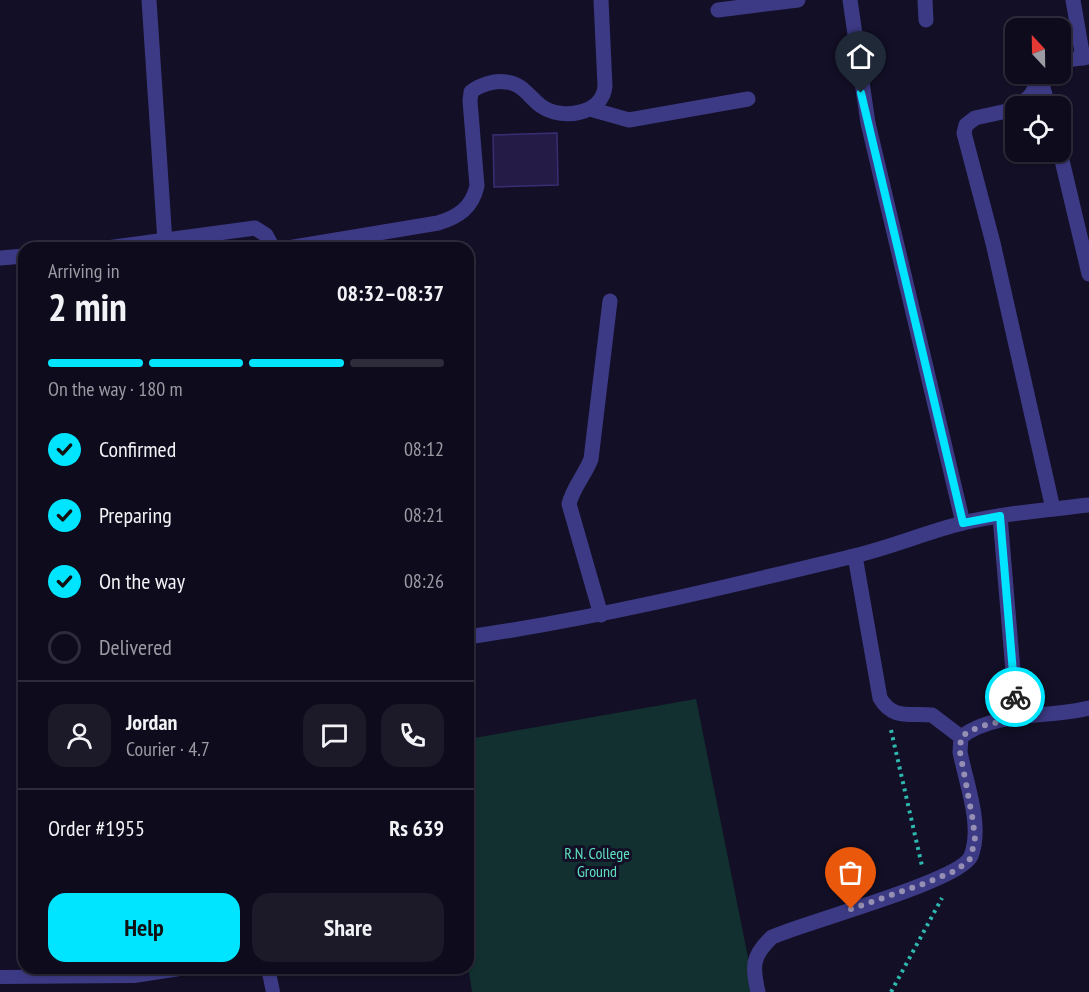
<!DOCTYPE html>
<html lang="en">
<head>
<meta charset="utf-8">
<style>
  :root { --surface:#0e0b1c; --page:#1c1929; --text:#f1f3f6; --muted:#9b9ba3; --line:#2e2b3b; --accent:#00e5ff }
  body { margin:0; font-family:"PT Sans Narrow",sans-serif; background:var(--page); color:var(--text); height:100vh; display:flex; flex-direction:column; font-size:22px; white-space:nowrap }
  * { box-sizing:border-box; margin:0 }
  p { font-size:20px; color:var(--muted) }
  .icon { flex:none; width:33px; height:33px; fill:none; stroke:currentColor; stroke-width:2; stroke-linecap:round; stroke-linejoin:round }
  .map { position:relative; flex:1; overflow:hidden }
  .details { position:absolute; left:18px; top:242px; width:456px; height:732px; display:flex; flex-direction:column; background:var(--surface); border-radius:18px; box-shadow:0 2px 4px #0004,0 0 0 2px var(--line) }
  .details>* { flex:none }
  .needle { width:39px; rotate:338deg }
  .tools { position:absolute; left:1005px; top:18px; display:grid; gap:12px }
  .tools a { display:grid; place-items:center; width:66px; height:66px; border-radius:12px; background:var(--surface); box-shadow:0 2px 4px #0004,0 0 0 2px var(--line); font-size:30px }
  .pin { position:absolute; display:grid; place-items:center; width:51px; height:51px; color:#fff; margin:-62px -26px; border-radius:50% 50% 50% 0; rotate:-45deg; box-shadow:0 0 6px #0007 }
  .pin .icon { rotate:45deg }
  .courier { position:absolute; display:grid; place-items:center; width:60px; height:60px; margin:-30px; border:4px solid #00e5ff; border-radius:50%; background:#fff; color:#222; box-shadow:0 2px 8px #0007 }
  .headline em { font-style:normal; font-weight:800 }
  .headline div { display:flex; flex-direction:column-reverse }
  .headline { display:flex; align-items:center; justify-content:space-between; height:102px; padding:0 30px }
  h1 { font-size:39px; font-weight:800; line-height:45px }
  .bar { display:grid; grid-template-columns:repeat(4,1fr); gap:9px 6px; align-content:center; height:72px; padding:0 30px }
  .bar i { height:8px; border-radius:4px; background:var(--line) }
  .bar .selected { background:var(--accent) }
  .bar p { grid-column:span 4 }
  .line { display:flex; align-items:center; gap:15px; padding:0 30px; border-top:2px solid var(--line) }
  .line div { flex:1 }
  .round { display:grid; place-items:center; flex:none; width:63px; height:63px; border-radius:18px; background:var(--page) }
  ol { padding:0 30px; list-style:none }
  li { display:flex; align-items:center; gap:18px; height:66px }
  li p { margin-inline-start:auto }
  li .icon { padding:6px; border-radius:50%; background:var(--accent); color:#111; stroke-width:4 }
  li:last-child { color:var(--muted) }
  li i { width:33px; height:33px; border:3px solid var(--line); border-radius:50% }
  .cta { display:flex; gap:12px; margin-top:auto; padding:12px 30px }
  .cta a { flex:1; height:69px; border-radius:18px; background:var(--accent); color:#111; font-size:24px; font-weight:800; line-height:69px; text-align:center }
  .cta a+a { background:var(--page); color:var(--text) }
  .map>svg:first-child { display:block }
  .green { fill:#12302f }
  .building { fill:#241b47; stroke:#3b2d73; stroke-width:1.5 }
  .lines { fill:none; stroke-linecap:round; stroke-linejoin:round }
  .path { stroke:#2fb8b0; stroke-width:4; stroke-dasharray:3 4.5; stroke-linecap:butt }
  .lane { stroke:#3d3a85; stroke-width:14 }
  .street { stroke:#3d3a85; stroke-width:15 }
  .done { stroke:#948fb3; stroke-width:6; stroke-dasharray:0 10.8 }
  .route { stroke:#00e5ff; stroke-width:8 }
  .labels { text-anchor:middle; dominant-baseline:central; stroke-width:6; stroke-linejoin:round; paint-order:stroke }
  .park-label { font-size:16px; fill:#5fe0c0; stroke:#130f26 }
</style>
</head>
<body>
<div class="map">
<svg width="1089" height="992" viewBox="0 0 1089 992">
  <rect width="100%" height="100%" fill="#130f26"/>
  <polygon class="green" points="696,699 755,992 472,992 468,966 468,739"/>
  <polygon class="building" points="557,133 558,185 494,187 493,135"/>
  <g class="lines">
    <g class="path">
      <polyline points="891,730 922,866"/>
      <polyline points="891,992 942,898"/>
    </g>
    <g class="lane">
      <polyline points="268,968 273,992"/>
      <polyline points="0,977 134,976 186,968"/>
    </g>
    <g class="street">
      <polyline points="149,0 165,242"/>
      <polyline points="850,0 868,123 963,523"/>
      <polyline points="925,0 926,20"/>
      <polyline points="1073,0 1083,58"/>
      <polyline points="718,10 798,0"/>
      <polyline points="1060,61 1089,57"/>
      <polyline points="1040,76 1048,106"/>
      <polyline points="1019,106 1031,95 1042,74"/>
      <polyline points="590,109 629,120 748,99"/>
      <polyline points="1016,109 975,118 966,125 964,133 993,243 1053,509"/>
      <polyline points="1060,152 1089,274"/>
      <polyline points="107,248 255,228 266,235 273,248"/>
      <path d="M288 248 438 223C458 217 472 208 477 186L470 101 471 92C479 85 495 80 506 82 522 83 529 97 541 106 562 121 603 114 605 86L601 0"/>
      <polyline points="0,258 24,256"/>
      <polyline points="1000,516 1017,719"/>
      <path d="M855 556 880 698C893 720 909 713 932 715L961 737"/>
      <path d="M601 615 569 504C573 487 585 475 591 459L610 301"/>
      <path d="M468 637C599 618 726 587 854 556 891 547 927 532 963 523 1004 513 1047 510 1089 505"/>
      <path d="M758 992C752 966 752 956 772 937 805 922 961 881 971 856 983 826 966 783 960 752L961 737C995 711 1049 718 1089 708"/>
    </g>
  </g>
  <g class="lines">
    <path class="done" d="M851 909 926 883 957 870 970 859 975 840 973 821 960 752 961 737C978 724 996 723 1017 719L1015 697"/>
    <polyline class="route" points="861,93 963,523 1000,516 1015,697"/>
  </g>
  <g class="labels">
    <g class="park-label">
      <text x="597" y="853">R.N. College<tspan x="597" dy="18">Ground</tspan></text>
    </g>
  </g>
</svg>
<div class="tools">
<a><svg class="needle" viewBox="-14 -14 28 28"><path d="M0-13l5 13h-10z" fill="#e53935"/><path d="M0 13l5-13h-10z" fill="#9b9ba3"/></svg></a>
<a><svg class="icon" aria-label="locate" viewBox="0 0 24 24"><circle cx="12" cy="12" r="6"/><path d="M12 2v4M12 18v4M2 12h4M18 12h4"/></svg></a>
</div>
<div class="pin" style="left:851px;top:909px;background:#ea580c"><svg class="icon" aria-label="bag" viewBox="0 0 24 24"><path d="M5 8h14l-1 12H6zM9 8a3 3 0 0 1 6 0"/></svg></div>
<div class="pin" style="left:861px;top:93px;background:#1f2937"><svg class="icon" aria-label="home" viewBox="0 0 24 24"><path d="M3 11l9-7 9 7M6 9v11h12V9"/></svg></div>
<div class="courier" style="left:1015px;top:697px"><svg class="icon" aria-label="bike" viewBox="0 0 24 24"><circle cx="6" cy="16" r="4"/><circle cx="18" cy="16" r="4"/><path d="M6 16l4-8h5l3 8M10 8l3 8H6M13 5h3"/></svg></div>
<section class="details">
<div class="headline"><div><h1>2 min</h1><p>Arriving in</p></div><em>08:32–08:37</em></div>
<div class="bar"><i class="selected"></i><i class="selected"></i><i class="selected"></i><i></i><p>On the way · 180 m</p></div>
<ol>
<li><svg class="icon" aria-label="check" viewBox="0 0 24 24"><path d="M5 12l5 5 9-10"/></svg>Confirmed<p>08:12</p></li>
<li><svg class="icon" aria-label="check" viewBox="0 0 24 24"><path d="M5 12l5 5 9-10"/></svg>Preparing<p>08:21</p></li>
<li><svg class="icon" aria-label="check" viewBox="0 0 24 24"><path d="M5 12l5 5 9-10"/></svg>On the way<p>08:26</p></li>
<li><i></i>Delivered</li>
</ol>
<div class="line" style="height:108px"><a class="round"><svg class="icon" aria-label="person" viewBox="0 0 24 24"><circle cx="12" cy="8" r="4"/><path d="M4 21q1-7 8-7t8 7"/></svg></a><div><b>Jordan</b><p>Courier · 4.7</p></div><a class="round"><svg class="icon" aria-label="chat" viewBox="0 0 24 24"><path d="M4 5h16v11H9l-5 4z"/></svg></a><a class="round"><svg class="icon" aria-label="phone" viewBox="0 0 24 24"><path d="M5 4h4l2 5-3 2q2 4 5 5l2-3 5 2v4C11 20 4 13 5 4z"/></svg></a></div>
<div class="line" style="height:78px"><div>Order #1955</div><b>Rs 639</b></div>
<div class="cta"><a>Help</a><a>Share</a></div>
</section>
</div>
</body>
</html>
